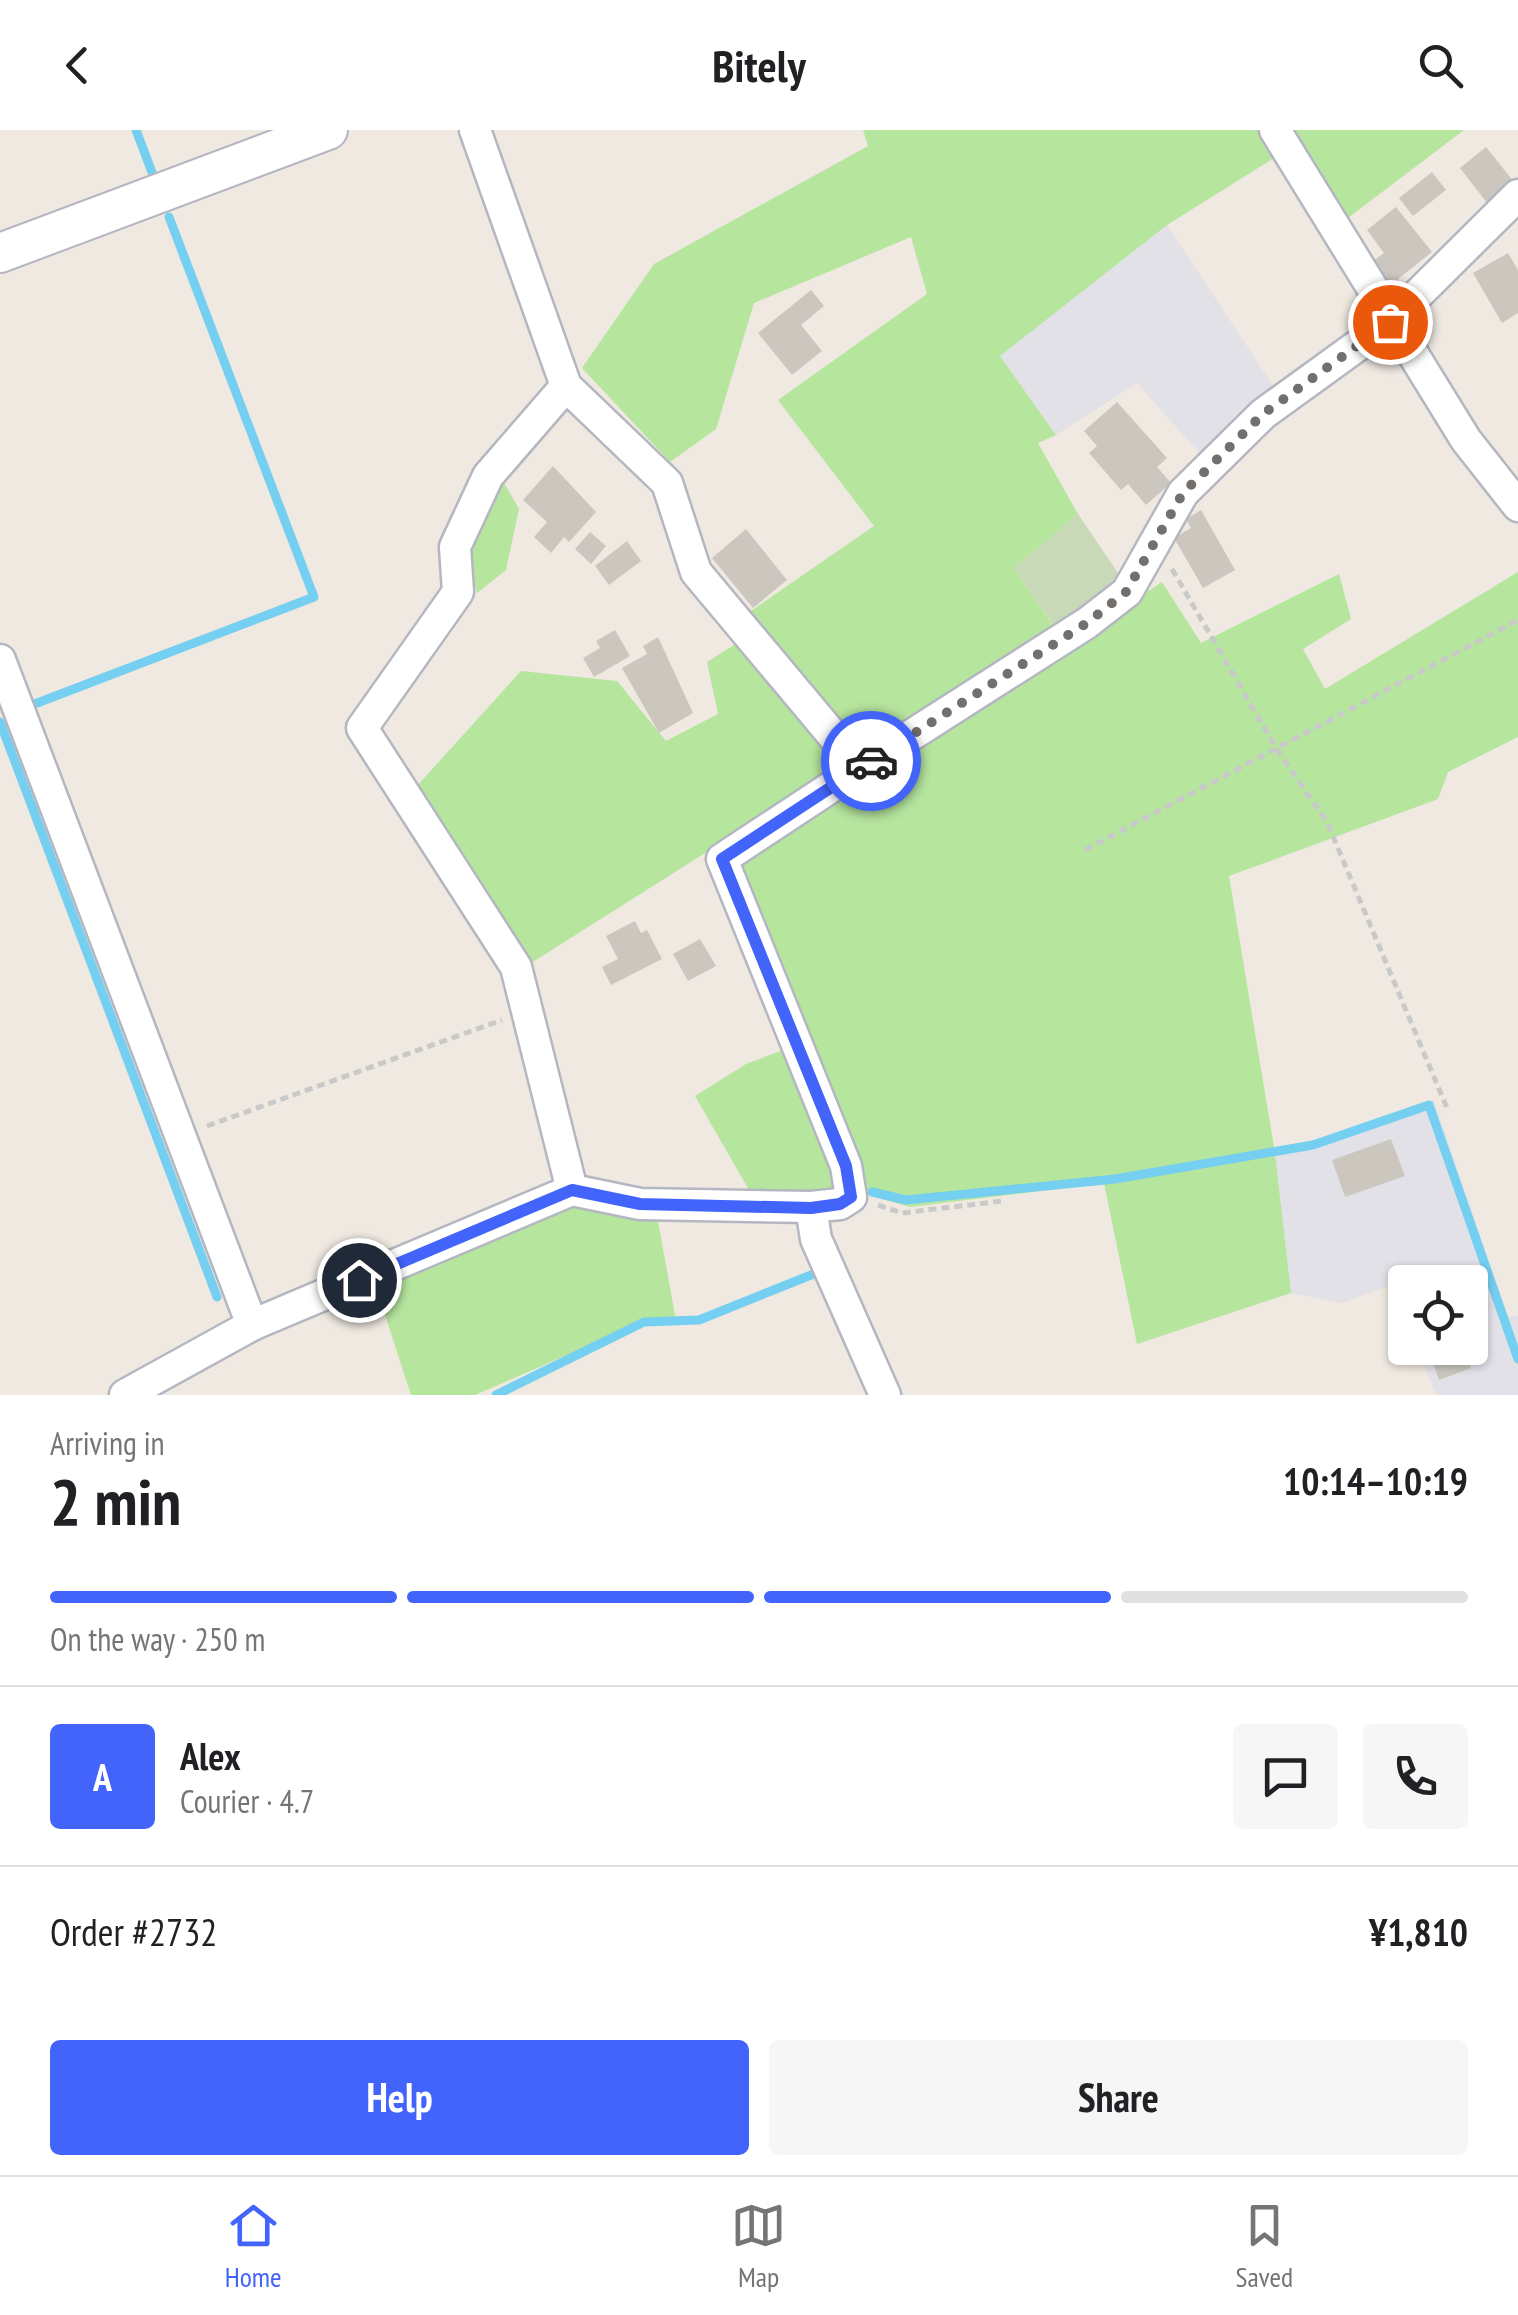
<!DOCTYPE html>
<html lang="en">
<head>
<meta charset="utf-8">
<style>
  :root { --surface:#fff; --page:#f6f6f6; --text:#202124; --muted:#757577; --line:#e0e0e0; --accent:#4264fb }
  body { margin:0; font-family:"PT Sans Narrow",sans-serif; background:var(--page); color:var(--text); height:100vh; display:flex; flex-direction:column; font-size:38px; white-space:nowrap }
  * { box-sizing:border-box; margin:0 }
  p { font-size:32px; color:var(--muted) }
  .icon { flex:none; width:55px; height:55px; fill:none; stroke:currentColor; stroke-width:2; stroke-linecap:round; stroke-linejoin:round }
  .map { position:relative; height:1265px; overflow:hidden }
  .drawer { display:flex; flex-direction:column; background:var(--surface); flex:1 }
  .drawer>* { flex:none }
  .controls { position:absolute; left:1388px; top:1135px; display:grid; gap:20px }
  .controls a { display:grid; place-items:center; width:100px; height:100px; border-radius:10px; background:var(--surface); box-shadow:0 2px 8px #0004; font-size:50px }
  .pin { position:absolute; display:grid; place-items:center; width:85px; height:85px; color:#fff; margin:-42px; border:5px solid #fff; border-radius:50%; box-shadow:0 2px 10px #0007 }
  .courier { position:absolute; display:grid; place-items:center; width:100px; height:100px; margin:-50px; border:8px solid #4264fb; border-radius:50%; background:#fff; color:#222; box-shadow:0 2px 12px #0007 }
  .head em { font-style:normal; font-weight:800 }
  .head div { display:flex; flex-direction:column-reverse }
  .head { display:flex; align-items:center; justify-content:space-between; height:170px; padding:0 50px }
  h1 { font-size:65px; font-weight:800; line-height:75px }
  .bar { display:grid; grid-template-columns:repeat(4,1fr); gap:15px 10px; align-content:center; height:120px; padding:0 50px }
  .bar i { height:12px; border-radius:8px; background:var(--line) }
  .bar .current { background:var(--accent) }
  .bar p { grid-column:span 4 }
  .line { display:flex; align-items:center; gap:25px; padding:0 50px; border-top:2px solid var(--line) }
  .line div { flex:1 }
  .round { display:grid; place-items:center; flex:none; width:105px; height:105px; border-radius:10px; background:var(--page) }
  .cta { display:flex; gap:20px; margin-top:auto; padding:20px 50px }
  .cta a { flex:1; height:115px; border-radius:10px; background:var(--accent); color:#fff; font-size:40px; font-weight:800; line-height:115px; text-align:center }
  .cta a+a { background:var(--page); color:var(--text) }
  header { display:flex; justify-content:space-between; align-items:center; height:130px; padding:0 50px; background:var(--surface); font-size:45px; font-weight:800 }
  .dock { display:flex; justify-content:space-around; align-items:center; height:140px; border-top:2px solid var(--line); background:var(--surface); font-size:28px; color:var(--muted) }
  .dock a { display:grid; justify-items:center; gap:5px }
  .dock .current { color:var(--accent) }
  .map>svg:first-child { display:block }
  .industrial { fill:#e3e1e8 }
  .green { fill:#b6e59e }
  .cemetery { fill:#c8d9b8 }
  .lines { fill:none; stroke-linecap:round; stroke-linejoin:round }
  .stream { stroke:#75cff0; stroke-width:9 }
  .building { fill:#cbc7bf }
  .minor-casing { stroke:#b4b7c1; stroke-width:35 }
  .tertiary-casing { stroke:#b4b7c1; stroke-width:42 }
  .path { stroke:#c9c9c9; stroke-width:5; stroke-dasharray:8 5; stroke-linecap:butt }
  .minor { stroke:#fff; stroke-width:30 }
  .tertiary { stroke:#fff; stroke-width:38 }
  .done { stroke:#726f6d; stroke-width:10; stroke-dasharray:0 18 }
  .route { stroke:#4264fb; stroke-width:12 }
</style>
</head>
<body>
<header><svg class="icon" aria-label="back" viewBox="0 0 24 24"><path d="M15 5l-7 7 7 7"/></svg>Bitely<svg class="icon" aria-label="search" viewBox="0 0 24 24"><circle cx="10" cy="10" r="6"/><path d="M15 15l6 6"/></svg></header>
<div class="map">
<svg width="1518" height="1265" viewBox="0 0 1518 1265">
  <rect width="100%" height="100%" fill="#efe9e1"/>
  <g class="industrial">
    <polygon points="1167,95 1278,263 1201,325 1137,253 1056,305 999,225"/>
    <polygon points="1434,970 1508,1187 1518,1185 1518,1265 1436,1265 1418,1218 1470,1218 1470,1152 1405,1152 1405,1181 1394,1154 1342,1173 1291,1163 1275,1023"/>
  </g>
  <g class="green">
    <polygon points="863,0 1258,0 1274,28 1167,95 1000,226 1056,305 1038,313 1078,384 1014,438 1067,515 1162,452 1201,513 1339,444 1351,489 1303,519 1325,559 1518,442 1518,607 1448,642 1438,669 1229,746 1275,1023 1291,1163 1137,1214 1104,1053 910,1077 862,1063 739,731 989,570 980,542 864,618 748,483 874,396 778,270 927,164 911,107 754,173 716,299 670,332 582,238 654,134 868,16"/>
    <polygon points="1288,0 1464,0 1340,94"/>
    <polygon points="500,346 519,379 506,440 477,463 465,421"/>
    <polygon points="737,513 844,635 528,835 416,657 521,541 617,551 666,611 718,584 707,532"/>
    <polygon points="791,917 841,1059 822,1068 753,1067 695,966 746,934"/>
    <polygon points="581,1070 656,1080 676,1191 643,1192 475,1265 411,1265 375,1154"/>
  </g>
  <polygon class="cemetery" points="1078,384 1120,446 1055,497 1014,438"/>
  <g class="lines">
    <g class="stream">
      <polyline points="136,0 153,45"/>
      <polyline points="32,575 314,467 169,87"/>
      <polyline points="0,592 217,1167"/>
      <polyline points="872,1062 906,1070 1115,1049 1313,1015 1429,975 1518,1229"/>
      <polyline points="496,1265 644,1192 699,1190 816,1143"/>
    </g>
  </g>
  <g class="building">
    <polygon points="1486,17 1518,57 1491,78 1460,38"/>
    <polygon points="1432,42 1446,60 1413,86 1399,68"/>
    <polygon points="1396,77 1432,122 1398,149 1407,160 1396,168 1369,134 1384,123 1367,100"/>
    <polygon points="1508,123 1518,140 1518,183 1502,193 1473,143"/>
    <polygon points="811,160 824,176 801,195 822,221 792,245 758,203"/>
    <polygon points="1117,272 1167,328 1157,337 1171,353 1146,375 1128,354 1121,360 1089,323 1097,316 1084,301"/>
    <polygon points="553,336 596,382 569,412 564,407 551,423 534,407 547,392 523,370"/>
    <polygon points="1201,380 1235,440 1203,458 1174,408 1191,398 1186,389"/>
    <polygon points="746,399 787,450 753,478 712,428"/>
    <polygon points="590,402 606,416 591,434 575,419"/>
    <polygon points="627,411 641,431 609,455 595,436"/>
    <polygon points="615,500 630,526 594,547 583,528 600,518 596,511"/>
    <polygon points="658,507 693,583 659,603 622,538 647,524 643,516"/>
    <polygon points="635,791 641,803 647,800 662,829 611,855 602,837 618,829 606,806"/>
    <polygon points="700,809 716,836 688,851 673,824"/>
    <polygon points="1391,1009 1405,1046 1345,1067 1332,1030"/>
    <polygon points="1428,1218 1464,1218 1471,1238 1439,1250"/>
  </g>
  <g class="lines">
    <g class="minor-casing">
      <g id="minor">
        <polyline points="475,0 566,256 667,353 696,442 860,638 1087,493 1127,462 1183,363 1263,284 1390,192 1518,65"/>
        <polyline points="1275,0 1466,310 1518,376"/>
        <polyline points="0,530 252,1195 125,1265"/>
        <polyline points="860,638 722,729 846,1036 851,1067 840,1074 811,1077 816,1109 885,1265"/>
        <polyline points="572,1060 640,1074 811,1077"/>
        <polyline points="252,1195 572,1060 516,837 362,598 458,462 455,417 488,346 566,256"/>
      </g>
    </g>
    <g class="tertiary-casing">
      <polyline id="tertiary" points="0,123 328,0"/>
    </g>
    <g class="path">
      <polyline points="1172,439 1276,618 1327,692 1447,978"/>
      <polyline points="1085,720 1518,490"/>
      <polyline points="207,996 502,890"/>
      <polyline points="878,1075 902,1083 1002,1071"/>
    </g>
    <use href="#minor" class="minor"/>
    <use href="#tertiary" class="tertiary"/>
  </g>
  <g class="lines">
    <polyline class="done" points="871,631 1087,493 1126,462 1183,363 1263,284 1390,192"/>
    <polyline class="route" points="359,1150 572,1060 640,1074 811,1078 840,1074 851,1067 846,1036 722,729 871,631"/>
  </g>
</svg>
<div class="controls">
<a><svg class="icon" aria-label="locate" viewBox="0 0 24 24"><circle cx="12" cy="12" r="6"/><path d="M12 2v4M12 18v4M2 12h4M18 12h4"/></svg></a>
</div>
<div class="pin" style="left:1390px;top:192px;background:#ea580c"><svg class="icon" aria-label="bag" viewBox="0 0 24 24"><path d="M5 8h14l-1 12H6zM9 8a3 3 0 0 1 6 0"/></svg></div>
<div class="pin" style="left:359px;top:1150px;background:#1f2937"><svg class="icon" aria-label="home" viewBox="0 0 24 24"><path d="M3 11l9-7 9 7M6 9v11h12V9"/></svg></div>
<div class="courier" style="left:871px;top:631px"><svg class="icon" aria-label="car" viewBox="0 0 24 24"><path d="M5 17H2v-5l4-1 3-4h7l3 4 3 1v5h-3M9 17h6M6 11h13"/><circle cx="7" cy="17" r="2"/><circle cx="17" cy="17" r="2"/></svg></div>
</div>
<section class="drawer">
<div class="head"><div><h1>2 min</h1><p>Arriving in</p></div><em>10:14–10:19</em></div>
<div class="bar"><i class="current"></i><i class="current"></i><i class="current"></i><i></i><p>On the way · 250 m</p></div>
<div class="line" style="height:180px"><b class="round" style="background:var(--accent);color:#fff">A</b><div><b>Alex</b><p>Courier · 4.7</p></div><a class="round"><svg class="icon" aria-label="chat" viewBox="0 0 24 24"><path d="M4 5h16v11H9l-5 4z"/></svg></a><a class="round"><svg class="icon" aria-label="phone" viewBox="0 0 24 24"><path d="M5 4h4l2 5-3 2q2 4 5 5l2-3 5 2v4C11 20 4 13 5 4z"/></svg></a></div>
<div class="line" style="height:130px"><div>Order #2732</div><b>¥1,810</b></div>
<div class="cta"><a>Help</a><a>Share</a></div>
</section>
<nav class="dock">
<a class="current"><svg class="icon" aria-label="home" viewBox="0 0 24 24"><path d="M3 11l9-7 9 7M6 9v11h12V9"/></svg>Home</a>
<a><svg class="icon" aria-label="map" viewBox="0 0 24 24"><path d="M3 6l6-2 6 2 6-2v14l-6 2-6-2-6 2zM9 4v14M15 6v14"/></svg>Map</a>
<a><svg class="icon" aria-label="saved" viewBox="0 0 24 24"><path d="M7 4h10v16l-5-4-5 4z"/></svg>Saved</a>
</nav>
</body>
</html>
